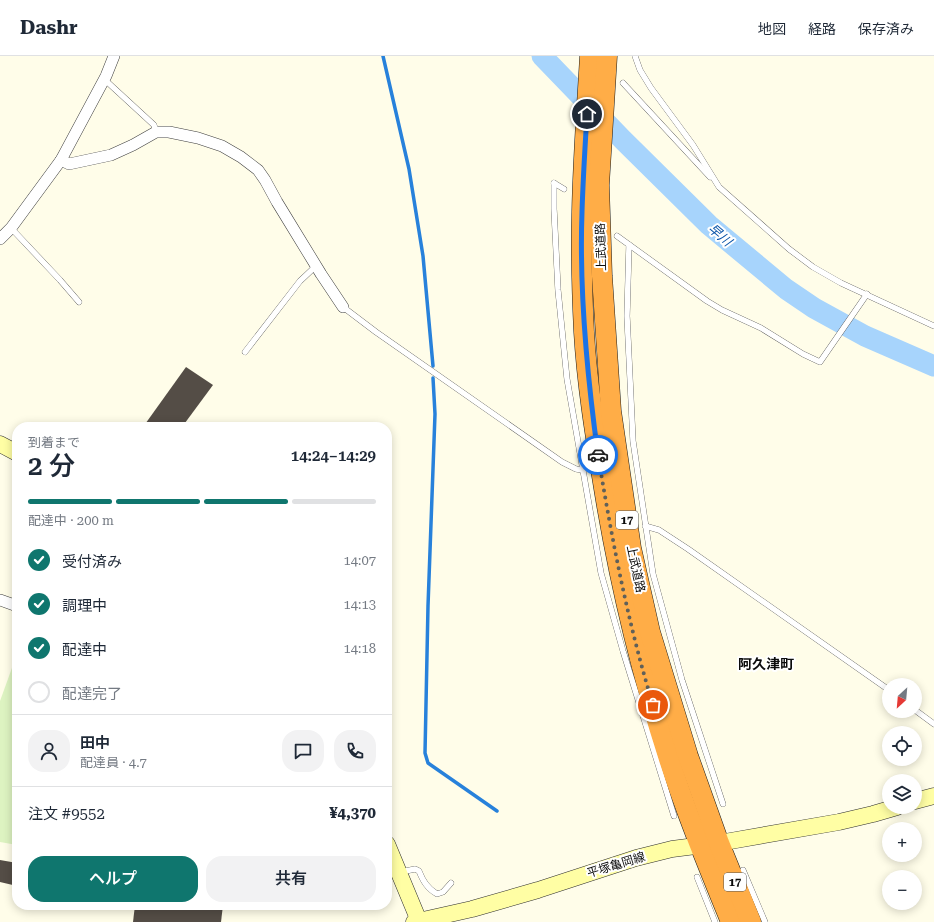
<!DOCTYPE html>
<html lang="ja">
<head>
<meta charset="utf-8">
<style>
  :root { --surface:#fff; --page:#f2f2f3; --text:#1f2937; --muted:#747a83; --line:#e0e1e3; --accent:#0f766e }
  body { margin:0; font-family:"Roboto Serif","Noto Sans JP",serif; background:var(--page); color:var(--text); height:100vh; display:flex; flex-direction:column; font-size:15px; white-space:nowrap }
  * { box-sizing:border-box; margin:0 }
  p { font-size:13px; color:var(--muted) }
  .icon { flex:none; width:22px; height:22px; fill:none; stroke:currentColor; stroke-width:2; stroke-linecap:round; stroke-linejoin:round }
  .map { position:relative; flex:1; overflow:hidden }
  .drawer { position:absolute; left:12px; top:366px; width:380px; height:488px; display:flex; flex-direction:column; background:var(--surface); border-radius:16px; box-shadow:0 2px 10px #0003 }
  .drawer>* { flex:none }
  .needle { width:26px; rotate:206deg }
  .controls { position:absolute; left:882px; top:622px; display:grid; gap:8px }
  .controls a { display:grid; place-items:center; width:40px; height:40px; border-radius:50%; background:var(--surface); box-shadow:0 2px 10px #0003; font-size:20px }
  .pin { position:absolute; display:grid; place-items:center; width:34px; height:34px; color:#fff; margin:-17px; border:2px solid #fff; border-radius:50%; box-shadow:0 1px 4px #0007 }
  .courier { position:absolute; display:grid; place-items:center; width:40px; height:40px; margin:-20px; border:3px solid #1a73e8; border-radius:50%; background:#fff; color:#222; box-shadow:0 1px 5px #0007 }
  .summary em { font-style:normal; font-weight:600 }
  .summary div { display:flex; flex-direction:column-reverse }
  .summary { display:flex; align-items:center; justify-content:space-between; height:68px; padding:0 16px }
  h1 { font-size:26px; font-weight:600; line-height:30px }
  .bar { display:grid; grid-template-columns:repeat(4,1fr); gap:6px 4px; align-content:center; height:48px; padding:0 16px }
  .bar i { height:5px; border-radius:3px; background:var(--line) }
  .bar .current { background:var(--accent) }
  .bar p { grid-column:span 4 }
  .line { display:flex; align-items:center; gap:10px; padding:0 16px; border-top:1px solid var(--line) }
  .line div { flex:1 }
  .round { display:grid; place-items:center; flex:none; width:42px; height:42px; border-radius:16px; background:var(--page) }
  ol { padding:0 16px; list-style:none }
  li { display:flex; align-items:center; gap:12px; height:44px }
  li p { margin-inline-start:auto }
  li .icon { padding:4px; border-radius:50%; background:var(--accent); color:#fff; stroke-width:4 }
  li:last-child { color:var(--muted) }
  li i { width:22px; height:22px; border:2px solid var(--line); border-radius:50% }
  .primary-button { display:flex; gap:8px; margin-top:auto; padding:8px 16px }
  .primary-button a { flex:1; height:46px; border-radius:16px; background:var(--accent); color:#fff; font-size:16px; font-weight:600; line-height:46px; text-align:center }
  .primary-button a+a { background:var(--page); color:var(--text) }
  header { display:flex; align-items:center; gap:24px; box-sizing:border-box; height:56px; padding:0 20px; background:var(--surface); border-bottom:1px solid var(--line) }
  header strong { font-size:19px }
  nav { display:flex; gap:22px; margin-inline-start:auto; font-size:14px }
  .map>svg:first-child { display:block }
  .pitch { fill:#ddf3c1 }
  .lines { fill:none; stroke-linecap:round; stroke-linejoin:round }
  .stream { stroke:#2781db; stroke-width:3.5 }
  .river { stroke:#a7d4fc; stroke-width:21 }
  .building { fill:#544d46 }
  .lane-casing { stroke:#3e3e3e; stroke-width:6 }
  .street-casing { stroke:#3e3e3e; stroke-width:12 }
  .secondary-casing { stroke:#2d2d2d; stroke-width:17 }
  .highway-casing { stroke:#1c1c1c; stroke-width:21 }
  .lane { stroke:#fff; stroke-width:5.5 }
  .street { stroke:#fff; stroke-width:11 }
  .secondary { stroke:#fffea4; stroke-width:16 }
  .highway { stroke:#ffad47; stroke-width:20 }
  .done { stroke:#606059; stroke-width:4; stroke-dasharray:0 7.2 }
  .route { stroke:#1a73e8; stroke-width:5 }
  .labels { text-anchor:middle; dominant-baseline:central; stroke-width:4; stroke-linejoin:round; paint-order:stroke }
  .shield { fill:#fff; stroke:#545454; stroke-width:1 }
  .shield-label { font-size:11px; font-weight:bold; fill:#0b0b0b }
  .street-label { font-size:12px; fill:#0b0b0b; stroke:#fff }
  .water-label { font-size:13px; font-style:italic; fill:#0953a8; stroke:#fff }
  .quarter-label { font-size:14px; font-weight:bold; fill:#0b0b0b; stroke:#fff }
</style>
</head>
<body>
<header>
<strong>Dashr</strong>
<nav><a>地図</a><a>経路</a><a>保存済み</a></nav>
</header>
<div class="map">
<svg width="934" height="866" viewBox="0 0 934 866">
  <rect width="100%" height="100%" fill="#fffde9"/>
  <polygon class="pitch" points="17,598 17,789 0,786 0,645"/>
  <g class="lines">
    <g class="stream">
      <polyline points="383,0 409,113 423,200 433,310"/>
      <polyline points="433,322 435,358 428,550 425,697 428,707 497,755"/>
    </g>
    <polyline class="river" points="542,0 623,84 709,169 786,233 814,252 865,280 934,310"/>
  </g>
  <g class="building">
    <polygon points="186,311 213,329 182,371 143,371"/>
    <polygon points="0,804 17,807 17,830 0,826"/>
    <polygon points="135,849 223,849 221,866 133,866"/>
  </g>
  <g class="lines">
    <g class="lane-casing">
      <g id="lane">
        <polyline points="635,0 640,14 651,32 693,89 719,131 789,193 813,211 841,227 934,270"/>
        <polyline points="104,23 154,69 156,76"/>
        <polyline points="623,27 710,121"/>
        <polyline points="554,127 554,153 558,234 567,323 601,517 623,595 674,760"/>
        <polyline points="554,127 564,133"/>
        <polyline points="11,172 60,224 79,246"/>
        <polyline points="617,180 707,245 722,254 761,272 803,298 820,306 867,238"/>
        <polyline points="629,189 627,260 633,385 653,518 682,624 723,748"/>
        <polyline points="343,251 376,276 562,406 576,413 582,414"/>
        <polyline points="245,296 300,225 316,210"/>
        <polyline points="645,470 659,474 688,493 889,634"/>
        <polyline points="915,654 934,668"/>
        <polyline points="743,814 765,866"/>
        <path d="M401 816 415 813 419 815C423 825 427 832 437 838L443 836 451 827"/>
        <polyline points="697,821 715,866"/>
      </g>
    </g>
    <g class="street-casing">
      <g id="street">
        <polyline points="61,104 69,108 111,99 133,89 156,76 169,76 198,82 222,90 241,101 258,114 265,124 277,146 321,218 343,251"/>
        <polyline points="0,183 11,172 61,104 106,20 114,0"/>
        <polyline points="0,544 17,550"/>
      </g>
    </g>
    <g class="secondary-casing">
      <g id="secondary">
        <polyline points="0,388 17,397"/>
        <polyline points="915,745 934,740"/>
        <polyline points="387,788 419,865"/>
        <polyline points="414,866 472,853 538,834 636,802 672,793 719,787 839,766 873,758 897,751"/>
      </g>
    </g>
    <g class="highway-casing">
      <g id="highway">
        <path d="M590 0C587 52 583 104 582 156 581 196 582 236 584 276 587 327 595 377 603 426 618 520 640 613 669 703 687 759 709 812 731 866"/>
        <polyline points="607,0 599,129 602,220 611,355 631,492 650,576 688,700 719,787 751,866"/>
      </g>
    </g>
    <use href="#lane" class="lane"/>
    <use href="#street" class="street"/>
    <use href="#secondary" class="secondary"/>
    <use href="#highway" class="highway"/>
  </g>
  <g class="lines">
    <path class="done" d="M598 399C612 484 628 568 653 649"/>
    <path class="route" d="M587 58C585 91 583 123 582 156 579 237 587 319 598 399"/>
  </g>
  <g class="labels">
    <g class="shield">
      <rect x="616" y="455" width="22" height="18" rx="3"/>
      <rect x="724" y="817" width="22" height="18" rx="3"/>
    </g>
    <g class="shield-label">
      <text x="627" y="464">17</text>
      <text x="735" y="826">17</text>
    </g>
    <g class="street-label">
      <text transform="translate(601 191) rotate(-92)">上武道路</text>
      <text transform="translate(636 513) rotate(78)">上武道路</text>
      <text transform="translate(616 809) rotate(-17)">平塚亀岡線</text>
    </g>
    <g class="water-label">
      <text transform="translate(720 179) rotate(40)">早川</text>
    </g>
    <g class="quarter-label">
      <text x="766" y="608">阿久津町</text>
    </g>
  </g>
</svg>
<div class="controls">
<a><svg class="needle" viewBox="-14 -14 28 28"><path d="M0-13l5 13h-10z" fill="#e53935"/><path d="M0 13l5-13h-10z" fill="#747a83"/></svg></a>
<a><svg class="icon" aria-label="locate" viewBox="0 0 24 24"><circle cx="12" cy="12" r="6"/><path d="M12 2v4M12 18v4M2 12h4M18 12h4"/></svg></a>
<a><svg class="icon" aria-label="layers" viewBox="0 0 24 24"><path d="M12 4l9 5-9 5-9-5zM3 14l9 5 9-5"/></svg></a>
<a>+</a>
<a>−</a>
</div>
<div class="pin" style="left:653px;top:649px;background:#ea580c"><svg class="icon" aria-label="bag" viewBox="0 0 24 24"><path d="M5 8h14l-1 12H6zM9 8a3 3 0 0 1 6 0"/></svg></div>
<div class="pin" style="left:587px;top:58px;background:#1f2937"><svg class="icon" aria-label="home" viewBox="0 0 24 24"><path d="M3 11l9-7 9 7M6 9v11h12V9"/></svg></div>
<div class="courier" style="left:598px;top:399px"><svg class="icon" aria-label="car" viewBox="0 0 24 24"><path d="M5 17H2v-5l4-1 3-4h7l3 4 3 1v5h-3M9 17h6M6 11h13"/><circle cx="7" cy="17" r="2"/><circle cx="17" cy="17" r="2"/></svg></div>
<section class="drawer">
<div class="summary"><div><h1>2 分</h1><p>到着まで</p></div><em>14:24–14:29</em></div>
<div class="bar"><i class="current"></i><i class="current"></i><i class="current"></i><i></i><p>配達中 · 200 m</p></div>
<ol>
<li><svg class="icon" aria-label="check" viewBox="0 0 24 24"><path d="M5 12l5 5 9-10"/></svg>受付済み<p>14:07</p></li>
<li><svg class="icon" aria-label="check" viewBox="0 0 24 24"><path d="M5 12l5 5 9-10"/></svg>調理中<p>14:13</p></li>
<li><svg class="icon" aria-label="check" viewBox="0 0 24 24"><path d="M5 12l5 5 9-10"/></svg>配達中<p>14:18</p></li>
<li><i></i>配達完了</li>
</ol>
<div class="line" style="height:72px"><a class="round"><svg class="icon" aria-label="person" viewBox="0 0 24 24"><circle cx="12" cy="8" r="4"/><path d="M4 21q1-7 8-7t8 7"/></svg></a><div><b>田中</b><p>配達員 · 4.7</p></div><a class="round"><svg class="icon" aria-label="chat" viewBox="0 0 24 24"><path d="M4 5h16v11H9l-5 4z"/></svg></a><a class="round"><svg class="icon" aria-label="phone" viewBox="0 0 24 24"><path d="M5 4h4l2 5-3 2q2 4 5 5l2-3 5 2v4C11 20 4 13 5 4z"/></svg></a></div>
<div class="line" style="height:52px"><div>注文 #9552</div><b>¥4,370</b></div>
<div class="primary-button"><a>ヘルプ</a><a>共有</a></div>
</section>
</div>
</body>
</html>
